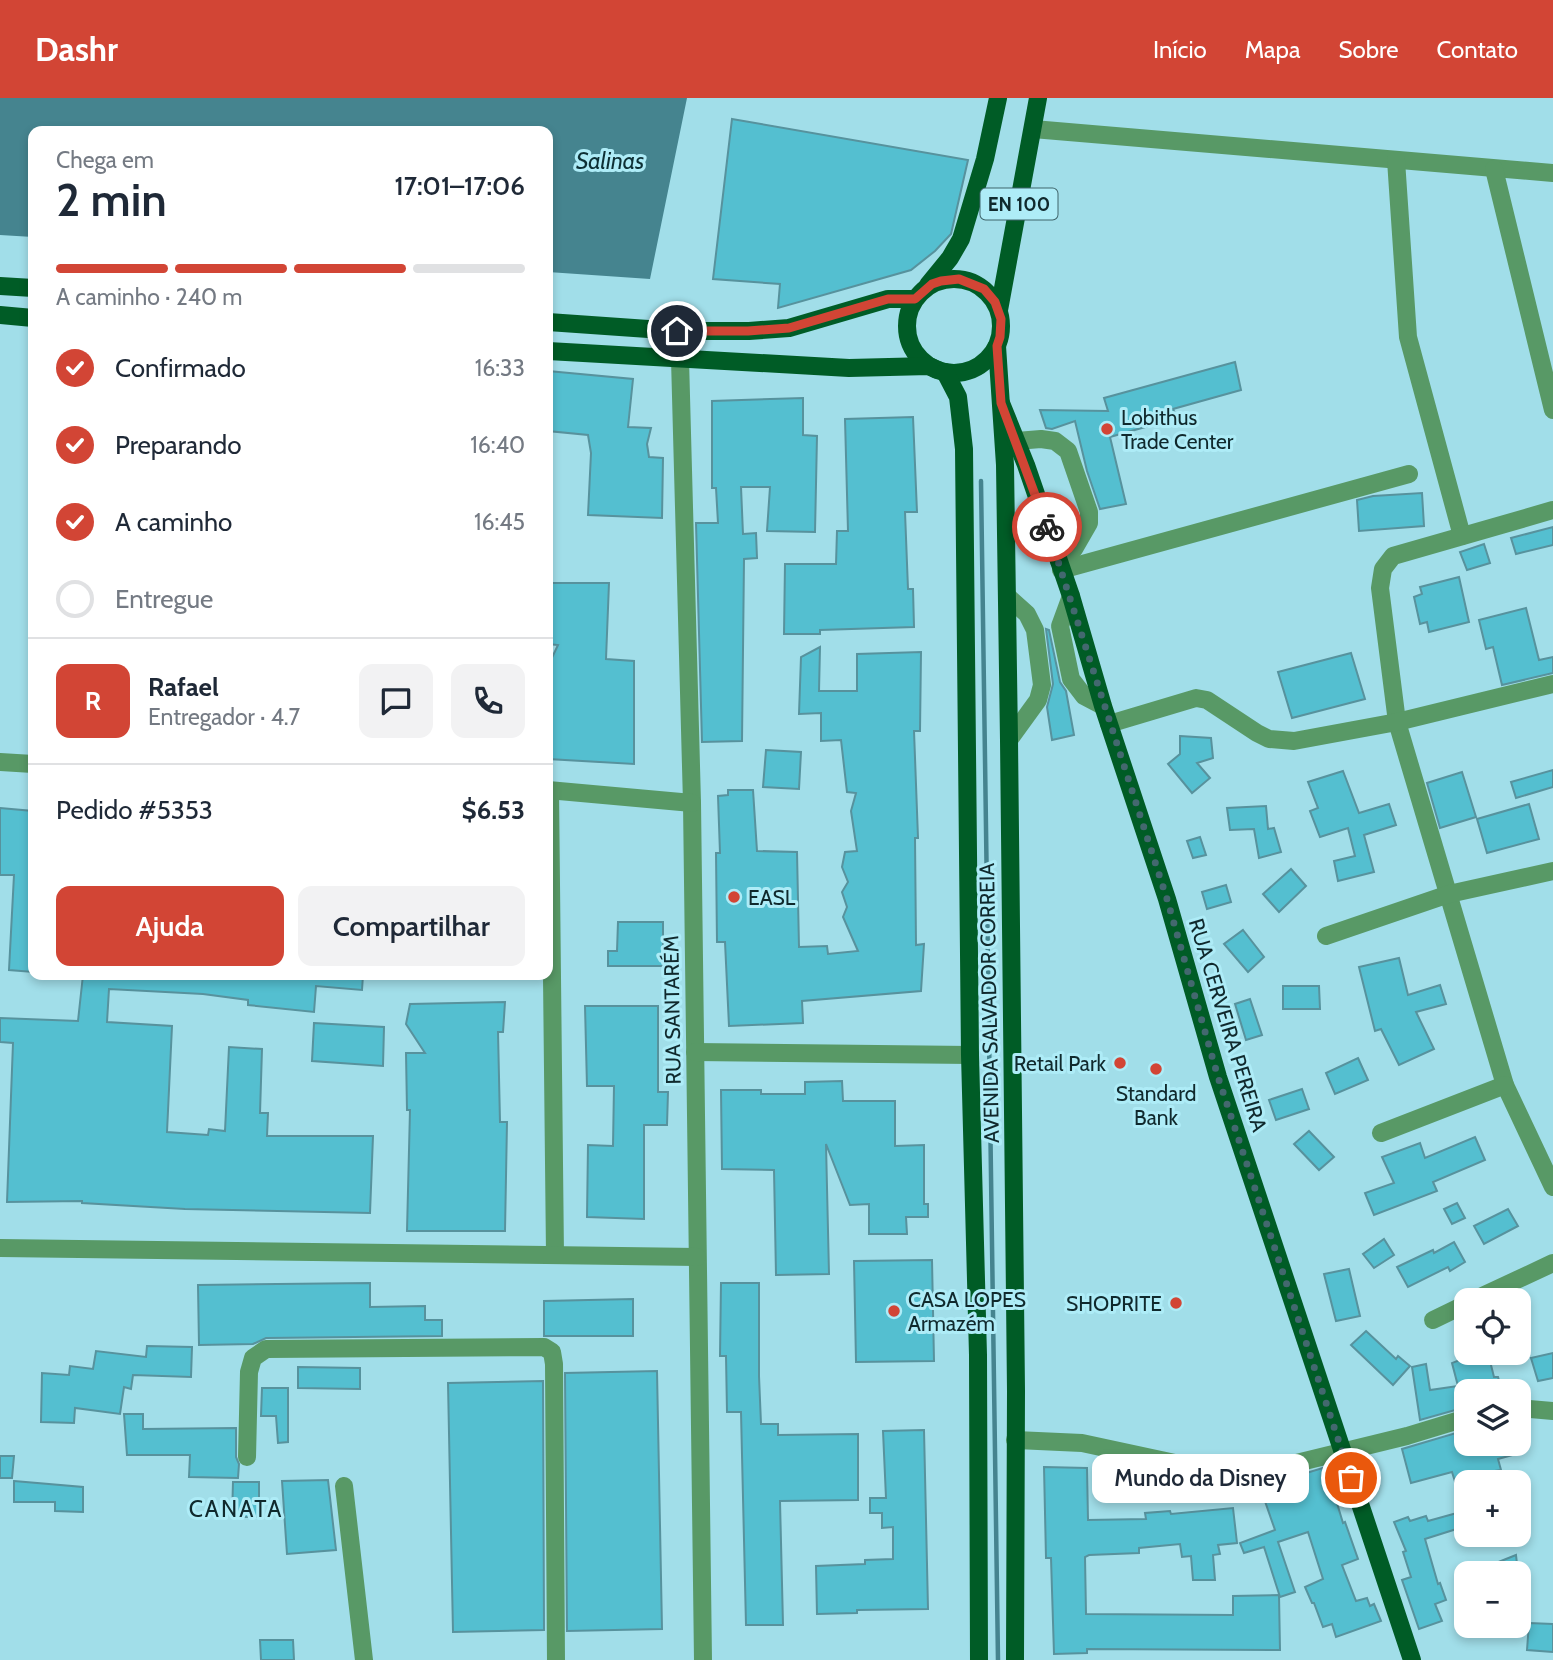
<!DOCTYPE html>
<html lang="pt">
<head>
<meta charset="utf-8">
<style>
  :root { --surface:#fff; --page:#f2f2f3; --text:#1f2937; --muted:#747a83; --line:#e0e1e3; --accent:#d24535 }
  body { margin:0; font-family:Cabin,sans-serif; background:var(--page); color:var(--text); height:100vh; display:flex; flex-direction:column; font-size:26px; white-space:nowrap }
  * { box-sizing:border-box; margin:0 }
  p { font-size:23px; color:var(--muted) }
  .icon { flex:none; width:38px; height:38px; fill:none; stroke:currentColor; stroke-width:2; stroke-linecap:round; stroke-linejoin:round }
  .map { position:relative; flex:1; overflow:hidden }
  .sheet { position:absolute; left:28px; top:28px; width:525px; height:854px; display:flex; flex-direction:column; background:var(--surface); border-radius:14px; box-shadow:0 4px 10px #0003 }
  .sheet>* { flex:none }
  .fabs { position:absolute; left:1454px; top:1190px; display:grid; gap:14px }
  .fabs a { display:grid; place-items:center; width:77px; height:77px; border-radius:14px; background:var(--surface); box-shadow:0 4px 10px #0003; font-size:35px }
  .pin { position:absolute; display:grid; place-items:center; width:60px; height:60px; color:#fff; margin:-30px; border:4px solid #fff; border-radius:50%; box-shadow:0 2px 7px #0007 }
  .courier { position:absolute; display:grid; place-items:center; width:70px; height:70px; margin:-35px; border:5px solid #d24535; border-radius:50%; background:#fff; color:#222; box-shadow:0 2px 9px #0007 }
  .bubble { position:absolute; height:49px; border-radius:14px; background:var(--surface); box-shadow:0 4px 10px #0003; font-size:23px; font-weight:600; line-height:49px; text-align:center }
  .head em { font-style:normal; font-weight:600 }
  .head div { display:flex; flex-direction:column-reverse }
  .head { display:flex; align-items:center; justify-content:space-between; height:119px; padding:0 28px }
  h1 { font-size:46px; font-weight:600; line-height:52px }
  .bar { display:grid; grid-template-columns:repeat(4,1fr); gap:10px 7px; align-content:center; height:84px; padding:0 28px }
  .bar i { height:9px; border-radius:5px; background:var(--line) }
  .bar .current { background:var(--accent) }
  .bar p { grid-column:span 4 }
  .line { display:flex; align-items:center; gap:18px; padding:0 28px; border-top:2px solid var(--line) }
  .line div { flex:1 }
  .round { display:grid; place-items:center; flex:none; width:74px; height:74px; border-radius:14px; background:var(--page) }
  ol { padding:0 28px; list-style:none }
  li { display:flex; align-items:center; gap:21px; height:77px }
  li p { margin-inline-start:auto }
  li .icon { padding:7px; border-radius:50%; background:var(--accent); color:#fff; stroke-width:4 }
  li:last-child { color:var(--muted) }
  li i { width:38px; height:38px; border:4px solid var(--line); border-radius:50% }
  .cta { display:flex; gap:14px; margin-top:auto; padding:14px 28px }
  .cta a { flex:1; height:80px; border-radius:14px; background:var(--accent); color:#fff; font-size:28px; font-weight:600; line-height:80px; text-align:center }
  .cta a+a { background:var(--page); color:var(--text) }
  header { display:flex; align-items:center; gap:42px; box-sizing:border-box; height:98px; padding:0 35px; background:var(--accent); color:#fff }
  header strong { font-size:33px }
  nav { display:flex; gap:38px; margin-inline-start:auto; font-size:24px }
  .map>svg:first-child { display:block }
  .water { fill:#45848f }
  .lines { fill:none; stroke-linecap:round; stroke-linejoin:round }
  .stream { stroke:#45848f; stroke-width:4.5 }
  .building { fill:#54bfd0; stroke:#57929d; stroke-width:2 }
  .minor { stroke:#589966; stroke-width:18 }
  .major { stroke:#005c26; stroke-width:18 }
  .done { stroke:#43686f; stroke-width:7; stroke-dasharray:0 12.6 }
  .route { stroke:#d24535; stroke-width:9 }
  .poi-dot { fill:#d24535; stroke:#aeecf7; stroke-width:2.5 }
  .labels { text-anchor:middle; dominant-baseline:central; stroke-width:6; stroke-linejoin:round; paint-order:stroke }
  .shield { fill:#aeecf7; stroke:#3f646a; stroke-width:2 }
  .shield-label { font-size:19px; font-weight:bold; fill:#10292d }
  .poi-label { font-size:21px; fill:#10292d; stroke:#aeecf7; text-anchor:start }
  .street-label { font-size:21px; fill:#10292d; stroke:#aeecf7 }
  .water-label { font-size:23px; font-style:italic; fill:#0e3035; stroke:#aeecf7 }
  .neighbourhood-label { font-size:23px; letter-spacing:2px; fill:#10292d; stroke:#aeecf7 }
</style>
</head>
<body>
<header>
<strong>Dashr</strong>
<nav><a>Início</a><a>Mapa</a><a>Sobre</a><a>Contato</a></nav>
</header>
<div class="map">
<svg width="1553" height="1562" viewBox="0 0 1553 1562">
  <rect width="100%" height="100%" fill="#a1dee9"/>
  <polygon class="water" points="0,0 687,0 650,181 548,174 548,33 33,33 33,139 0,137"/>
  <g class="lines">
    <polyline class="stream" points="981,383 998,1562"/>
  </g>
  <g class="building">
    <polygon points="732,21 968,62 951,136 935,153 911,172 778,210 780,186 713,181"/>
    <polygon points="1235,264 1241,292 1173,311 1177,320 1110,339 1126,406 1100,411 1087,373 1075,323 1052,331 1046,330 1040,312 1108,313 1104,300"/>
    <polygon points="548,273 633,281 628,329 651,330 647,346 649,359 663,360 662,420 588,417 591,355 588,337 548,333"/>
    <polygon points="803,300 803,337 817,338 815,434 767,433 770,389 741,389 743,436 756,435 757,460 744,461 742,643 702,644 696,425 718,425 716,390 712,390 712,303"/>
    <polygon points="913,319 917,414 905,414 908,491 913,491 914,529 820,532 820,536 784,536 785,466 836,466 837,433 848,433 845,321"/>
    <polygon points="1422,395 1424,428 1359,433 1357,402 1373,398"/>
    <polygon points="1553,429 1553,447 1516,456 1511,440"/>
    <polygon points="1484,446 1490,465 1467,472 1460,454"/>
    <polygon points="1459,479 1469,524 1429,534 1427,524 1420,526 1414,499 1422,496 1420,489"/>
    <polygon points="548,485 609,485 606,561 634,563 634,666 548,661 548,612 552,599 548,588 548,568 558,547 548,546"/>
    <polygon points="1526,510 1539,562 1553,559 1553,575 1502,587 1493,549 1486,551 1479,522"/>
    <polygon points="1046,531 1049,532 1060,584 1066,593 1074,637 1052,642 1047,609 1053,586"/>
    <polygon points="820,549 819,593 857,593 857,556 921,554 920,633 914,633 918,740 915,740 916,847 924,846 921,893 802,903 803,925 729,928 725,844 717,844 716,755 720,755 718,698 728,697 728,692 753,692 757,753 797,754 799,849 827,848 828,856 858,853 843,819 847,809 842,794 848,784 842,769 845,754 857,753 851,713 856,695 847,694 841,642 821,643 821,615 799,616 801,559"/>
    <polygon points="1351,555 1365,601 1292,620 1278,574"/>
    <polygon points="1180,638 1211,640 1213,660 1197,665 1210,680 1192,695 1168,666 1180,656"/>
    <polygon points="766,652 801,654 799,691 763,689"/>
    <polygon points="1553,672 1553,689 1516,700 1511,684"/>
    <polygon points="1343,673 1359,715 1389,706 1396,727 1364,737 1374,774 1338,783 1334,763 1355,758 1348,730 1320,739 1310,713 1318,710 1308,684"/>
    <polygon points="1462,674 1476,719 1440,730 1427,685"/>
    <polygon points="1529,706 1539,741 1487,755 1477,721"/>
    <polygon points="1266,708 1268,731 1274,730 1281,754 1259,760 1254,731 1230,732 1227,710"/>
    <polygon points="0,710 33,713 33,874 9,872 14,777 0,777"/>
    <polygon points="1200,739 1206,757 1193,760 1187,743"/>
    <polygon points="1291,771 1306,788 1279,814 1263,796"/>
    <polygon points="1226,787 1231,804 1207,811 1202,794"/>
    <polygon points="618,824 663,824 663,868 608,868 608,853 617,853"/>
    <polygon points="1243,832 1264,859 1248,874 1224,846"/>
    <polygon points="1399,860 1408,897 1440,887 1446,906 1416,914 1434,951 1399,967 1381,931 1375,933 1359,869"/>
    <polygon points="83,877 128,881 128,877 363,877 362,892 316,888 314,914 248,907 248,902 203,896 109,891 107,924 172,928 167,1034 208,1037 209,1031 225,1033 229,949 262,951 260,1015 268,1015 267,1038 373,1038 370,1115 185,1111 82,1105 82,1103 7,1104 13,945 0,944 0,920 78,923"/>
    <polygon points="1283,888 1319,888 1320,911 1283,911"/>
    <polygon points="1250,901 1262,937 1246,942 1235,906"/>
    <polygon points="505,904 503,934 498,934 500,1024 507,1024 505,1133 407,1133 410,1012 407,1012 406,955 425,955 406,926 410,906"/>
    <polygon points="585,908 658,908 658,994 668,994 667,1027 644,1027 644,1121 587,1119 588,1047 613,1048 614,988 587,988"/>
    <polygon points="314,925 384,929 383,968 312,963"/>
    <polygon points="1358,960 1368,982 1335,996 1326,975"/>
    <polygon points="842,983 843,1003 895,1003 895,1048 924,1047 924,1106 928,1106 928,1119 906,1119 907,1136 869,1136 869,1106 850,1107 826,1046 829,1176 776,1177 774,1072 722,1071 721,992 761,992 761,996 805,996 805,984"/>
    <polygon points="1302,991 1309,1011 1276,1022 1269,1002"/>
    <polygon points="1309,1033 1334,1059 1319,1072 1294,1046"/>
    <polygon points="1475,1039 1485,1062 1433,1084 1437,1093 1374,1117 1365,1095 1394,1085 1382,1059 1420,1045 1425,1060"/>
    <polygon points="1457,1105 1465,1120 1452,1126 1444,1111"/>
    <polygon points="1508,1111 1518,1128 1484,1146 1474,1128"/>
    <polygon points="1384,1141 1394,1157 1374,1170 1363,1156"/>
    <polygon points="1454,1144 1465,1164 1450,1173 1448,1169 1408,1189 1397,1169 1433,1152 1434,1155"/>
    <polygon points="932,1162 934,1263 856,1264 854,1163"/>
    <polygon points="1349,1171 1360,1218 1336,1223 1324,1176"/>
    <polygon points="370,1185 370,1209 425,1208 425,1222 442,1222 442,1238 266,1240 253,1246 199,1247 198,1187"/>
    <polygon points="721,1185 759,1185 759,1278 761,1326 778,1326 778,1337 858,1336 858,1402 780,1403 783,1527 746,1527 741,1314 727,1314 726,1258 720,1258"/>
    <polygon points="633,1201 633,1238 544,1238 544,1203"/>
    <polygon points="1366,1233 1396,1261 1398,1258 1410,1268 1393,1287 1351,1247"/>
    <polygon points="147,1248 192,1249 191,1279 133,1277 131,1291 124,1289 120,1316 75,1310 74,1325 41,1324 42,1275 69,1277 70,1268 93,1271 96,1253 146,1259"/>
    <polygon points="1458,1255 1488,1255 1494,1279 1498,1279 1502,1293 1466,1293 1466,1309 1420,1322 1412,1269 1426,1266 1430,1292 1458,1288 1452,1265 1460,1262"/>
    <polygon points="1553,1255 1553,1280 1538,1283 1531,1260"/>
    <polygon points="298,1269 360,1270 360,1291 298,1290"/>
    <polygon points="657,1273 662,1531 567,1533 565,1275"/>
    <polygon points="543,1283 544,1532 453,1534 448,1285"/>
    <polygon points="262,1290 288,1290 288,1344 278,1345 276,1318 261,1318"/>
    <polygon points="124,1316 143,1316 143,1331 236,1330 236,1359 239,1366 238,1380 189,1379 190,1357 127,1357"/>
    <polygon points="924,1332 928,1511 857,1512 857,1515 817,1516 816,1468 865,1466 865,1462 893,1461 893,1429 882,1430 882,1415 870,1415 870,1400 886,1400 883,1333"/>
    <polygon points="1466,1332 1466,1346 1514,1346 1516,1356 1498,1361 1501,1372 1494,1373 1496,1381 1466,1384 1466,1388 1457,1390 1452,1374 1411,1385 1402,1351"/>
    <polygon points="0,1358 14,1358 12,1380 0,1380"/>
    <polygon points="1044,1369 1087,1370 1088,1422 1146,1421 1145,1415 1170,1413 1171,1416 1233,1410 1237,1445 1218,1447 1220,1456 1213,1457 1215,1482 1193,1482 1191,1458 1182,1459 1180,1446 1139,1450 1139,1455 1089,1457 1085,1459 1086,1516 1233,1517 1233,1498 1279,1497 1280,1552 1087,1551 1087,1555 1054,1556 1051,1460 1046,1460"/>
    <polygon points="1326,1369 1343,1425 1345,1424 1358,1461 1342,1467 1356,1503 1367,1500 1370,1508 1374,1506 1381,1523 1336,1539 1332,1526 1323,1529 1314,1505 1312,1505 1305,1489 1323,1481 1308,1434 1278,1444 1295,1494 1280,1499 1264,1449 1244,1455 1240,1445 1275,1432 1260,1389"/>
    <polygon points="328,1382 336,1452 287,1456 282,1383"/>
    <polygon points="14,1383 83,1389 83,1414 55,1413 55,1404 14,1404"/>
    <polygon points="233,1384 259,1384 259,1419 232,1419"/>
    <polygon points="1464,1413 1466,1428 1425,1441 1438,1486 1440,1485 1446,1502 1435,1506 1442,1523 1419,1531 1402,1482 1411,1479 1403,1454 1406,1453 1394,1424 1408,1419 1410,1423 1426,1418 1428,1423"/>
    <polygon points="1516,1457 1518,1475 1471,1475"/>
    <polygon points="1529,1525 1553,1526 1553,1554 1527,1552"/>
    <polygon points="260,1542 293,1542 294,1562 261,1562"/>
  </g>
  <g class="lines">
    <g class="minor">
      <polyline points="1033,31 1553,75"/>
      <polyline points="1396,62 1408,239 1462,438"/>
      <polyline points="1494,71 1553,312"/>
      <polyline points="680,261 692,705 703,1562"/>
      <polyline points="1016,343 1041,341 1055,343 1068,353 1089,414 1089,425 1074,451 1059,463"/>
      <polyline points="1553,412 1393,458 1383,471 1380,490 1397,624 1505,987 1553,1089"/>
      <polyline points="1061,472 1409,376"/>
      <polyline points="1007,498 1027,516 1035,532 1042,587 1038,602 1009,642"/>
      <polyline points="1071,498 1060,528 1071,581 1084,598 1103,608"/>
      <polyline points="1109,626 1196,600 1207,602 1257,635 1269,641 1294,643 1397,624 1553,586"/>
      <polyline points="0,664 33,666"/>
      <polyline points="548,692 692,705"/>
      <polyline points="550,693 555,1157"/>
      <polyline points="1326,838 1449,796 1553,773"/>
      <polyline points="695,954 970,957"/>
      <polyline points="1381,1035 1505,987"/>
      <polyline points="0,1150 697,1159"/>
      <polyline points="1474,1202 1553,1165"/>
      <polyline points="1433,1222 1466,1206"/>
      <polyline points="1519,1310 1553,1313"/>
      <polyline points="1015,1342 1082,1345 1226,1376 1280,1369 1407,1338 1466,1320"/>
      <polyline points="247,1359 249,1274 253,1260 266,1251 544,1249 552,1254 554,1266 556,1562"/>
      <polyline points="344,1388 364,1562"/>
    </g>
    <g class="major">
      <circle cx="954" cy="228" r="47"/>
      <polyline points="928,187 950,160 961,141 985,61 998,0"/>
      <polyline points="0,188 33,190"/>
      <polyline points="999,212 1038,0"/>
      <polyline points="0,217 33,220"/>
      <polyline points="548,224 677,233 749,233 789,230 888,201 915,201"/>
      <polyline points="997,248 1005,367 1009,642 1016,1293 1015,1562"/>
      <polyline points="548,253 849,270 929,268 938,272"/>
      <polyline points="945,274 958,299 964,351 970,957 978,1257 979,1562"/>
      <polyline points="1001,305 1026,367 1071,498 1103,608 1167,801 1218,979 1412,1562"/>
    </g>
  </g>
  <g class="lines">
    <polyline class="done" points="1047,429 1167,801 1218,979 1351,1380"/>
    <polyline class="route" points="677,233 748,233 789,230 888,201 915,201 932,186 941,183 959,181 984,191 995,204 1001,221 1000,239 997,248 1001,305 1047,429"/>
  </g>
  <g class="poi-dot">
    <circle cx="1107" cy="331" r="7"/>
    <circle cx="734" cy="799" r="7"/>
    <circle cx="1120" cy="965" r="7"/>
    <circle cx="1156" cy="971" r="7"/>
    <circle cx="1176" cy="1205" r="7"/>
    <circle cx="894" cy="1213" r="7"/>
  </g>
  <g class="labels">
    <rect class="shield" x="980.5" y="90.5" width="77" height="31" rx="5"/>
    <g class="shield-label">
      <text x="1019" y="106">EN 100</text>
    </g>
    <g class="poi-label">
      <text x="1121" y="319">Lobithus<tspan x="1121" dy="24">Trade Center</tspan></text>
      <text x="748" y="799">EASL</text>
      <text x="1106" y="965" text-anchor="end">Retail Park</text>
      <text x="1156" y="995" text-anchor="middle">Standard<tspan x="1156" dy="24">Bank</tspan></text>
      <text x="908" y="1201">CASA LOPES<tspan x="908" dy="24">Armazém</tspan></text>
      <text x="1162" y="1205" text-anchor="end">SHOPRITE</text>
    </g>
    <g class="street-label">
      <text transform="translate(989 905) rotate(-91)">AVENIDA SALVADOR CORREIA</text>
      <text transform="translate(672 912) rotate(-91)">RUA SANTARÉM</text>
      <text transform="translate(1228 927) rotate(73)">RUA CERVEIRA PEREIRA</text>
    </g>
    <g class="water-label">
      <text x="610" y="63">Salinas</text>
    </g>
    <g class="neighbourhood-label">
      <text x="236" y="1411">CANATA</text>
    </g>
  </g>
</svg>
<div class="fabs">
<a><svg class="icon" aria-label="locate" viewBox="0 0 24 24"><circle cx="12" cy="12" r="6"/><path d="M12 2v4M12 18v4M2 12h4M18 12h4"/></svg></a>
<a><svg class="icon" aria-label="layers" viewBox="0 0 24 24"><path d="M12 4l9 5-9 5-9-5zM3 14l9 5 9-5"/></svg></a>
<a>+</a>
<a>−</a>
</div>
<div class="pin" style="left:1351px;top:1380px;background:#ea580c"><svg class="icon" aria-label="bag" viewBox="0 0 24 24"><path d="M5 8h14l-1 12H6zM9 8a3 3 0 0 1 6 0"/></svg></div>
<div class="pin" style="left:677px;top:233px;background:#1f2937"><svg class="icon" aria-label="home" viewBox="0 0 24 24"><path d="M3 11l9-7 9 7M6 9v11h12V9"/></svg></div>
<div class="courier" style="left:1047px;top:429px"><svg class="icon" aria-label="bike" viewBox="0 0 24 24"><circle cx="6" cy="16" r="4"/><circle cx="18" cy="16" r="4"/><path d="M6 16l4-8h5l3 8M10 8l3 8H6M13 5h3"/></svg></div>
<div class="bubble" style="left:1092px;top:1356px;width:217px">Mundo da Disney</div>
<section class="sheet">
<div class="head"><div><h1>2 min</h1><p>Chega em</p></div><em>17:01–17:06</em></div>
<div class="bar"><i class="current"></i><i class="current"></i><i class="current"></i><i></i><p>A caminho · 240 m</p></div>
<ol>
<li><svg class="icon" aria-label="check" viewBox="0 0 24 24"><path d="M5 12l5 5 9-10"/></svg>Confirmado<p>16:33</p></li>
<li><svg class="icon" aria-label="check" viewBox="0 0 24 24"><path d="M5 12l5 5 9-10"/></svg>Preparando<p>16:40</p></li>
<li><svg class="icon" aria-label="check" viewBox="0 0 24 24"><path d="M5 12l5 5 9-10"/></svg>A caminho<p>16:45</p></li>
<li><i></i>Entregue</li>
</ol>
<div class="line" style="height:126px"><b class="round" style="background:var(--accent);color:#fff">R</b><div><b>Rafael</b><p>Entregador · 4.7</p></div><a class="round"><svg class="icon" aria-label="chat" viewBox="0 0 24 24"><path d="M4 5h16v11H9l-5 4z"/></svg></a><a class="round"><svg class="icon" aria-label="phone" viewBox="0 0 24 24"><path d="M5 4h4l2 5-3 2q2 4 5 5l2-3 5 2v4C11 20 4 13 5 4z"/></svg></a></div>
<div class="line" style="height:91px"><div>Pedido #5353</div><b>$6.53</b></div>
<div class="cta"><a>Ajuda</a><a>Compartilhar</a></div>
</section>
</div>
</body>
</html>
